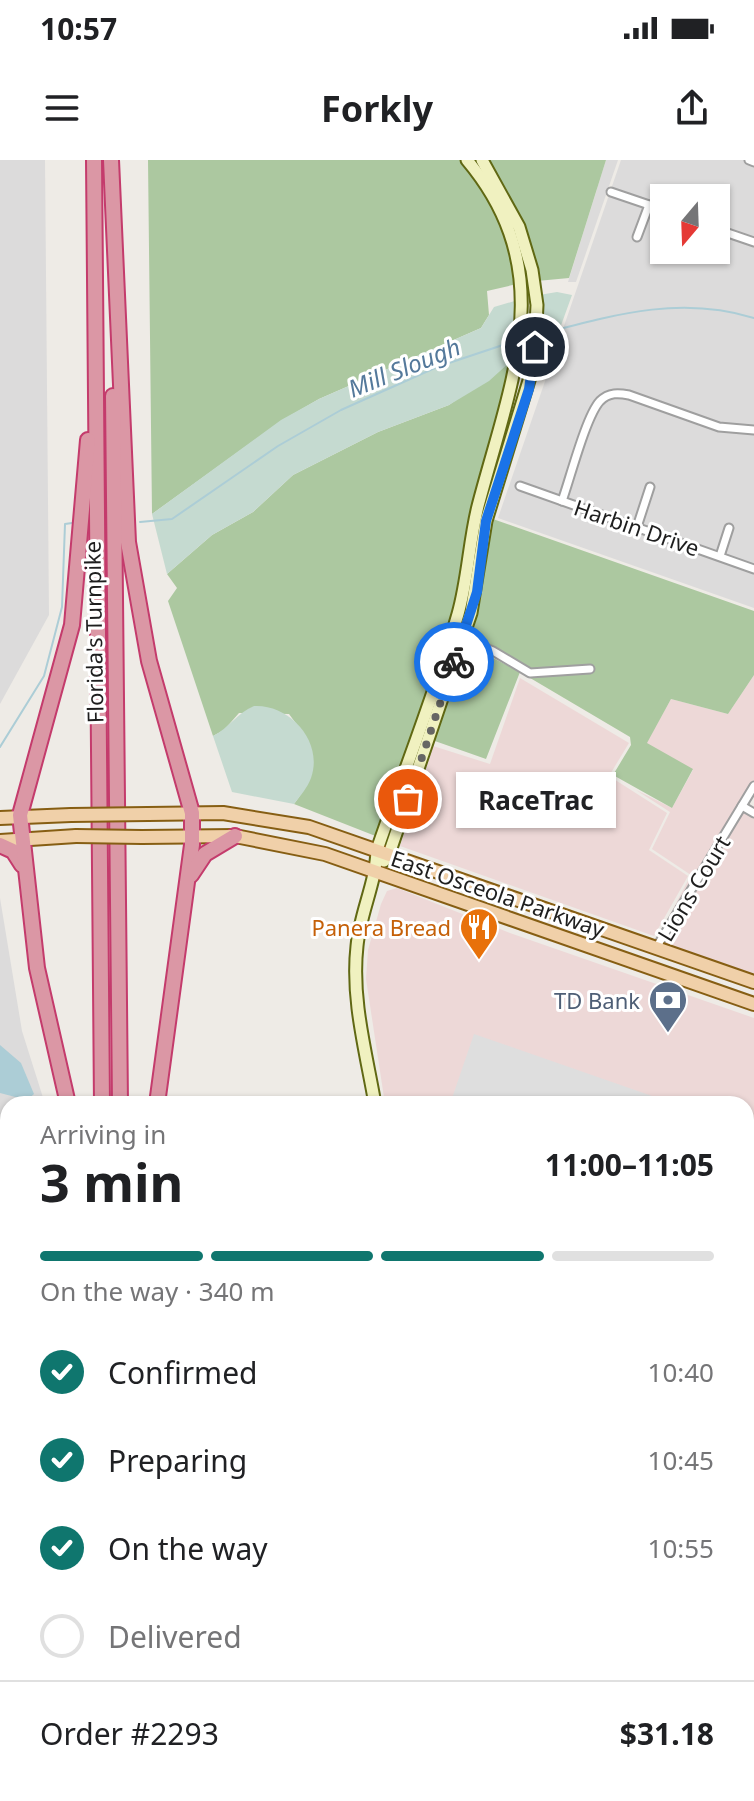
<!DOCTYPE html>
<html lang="en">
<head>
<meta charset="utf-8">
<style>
  :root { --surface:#fff; --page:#f2f2f2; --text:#202124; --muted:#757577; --line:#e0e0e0; --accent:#0f766e }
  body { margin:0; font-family:"Noto Sans",sans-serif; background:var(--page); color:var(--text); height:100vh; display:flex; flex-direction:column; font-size:30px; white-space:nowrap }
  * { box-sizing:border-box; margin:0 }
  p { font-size:26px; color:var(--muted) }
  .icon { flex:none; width:44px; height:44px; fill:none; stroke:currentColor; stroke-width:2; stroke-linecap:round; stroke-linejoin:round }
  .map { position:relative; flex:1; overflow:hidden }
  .details { position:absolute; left:0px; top:936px; width:754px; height:706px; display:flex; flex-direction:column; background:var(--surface); border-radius:24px 24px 0 0; box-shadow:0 2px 6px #0004 }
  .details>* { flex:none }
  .needle { width:52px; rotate:199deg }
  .buttons { position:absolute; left:650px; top:24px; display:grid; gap:16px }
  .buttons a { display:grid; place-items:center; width:80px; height:80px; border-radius:0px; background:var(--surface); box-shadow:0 2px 6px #0004; font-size:40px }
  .pin { position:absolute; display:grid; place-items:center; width:68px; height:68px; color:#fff; margin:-34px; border:4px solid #fff; border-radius:50%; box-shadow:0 2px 8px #0007 }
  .courier { position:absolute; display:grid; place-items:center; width:80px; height:80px; margin:-40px; border:6px solid #1a73e8; border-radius:50%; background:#fff; color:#222; box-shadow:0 2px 10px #0007 }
  .bubble { position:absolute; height:56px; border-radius:0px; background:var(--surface); box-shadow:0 2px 6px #0004; font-size:26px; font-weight:700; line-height:56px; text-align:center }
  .head em { font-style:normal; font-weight:700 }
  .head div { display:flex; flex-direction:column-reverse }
  .head { display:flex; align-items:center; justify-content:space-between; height:136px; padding:0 40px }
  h1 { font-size:52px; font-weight:700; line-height:60px }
  .bar { display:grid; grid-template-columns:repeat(4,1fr); gap:12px 8px; align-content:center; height:96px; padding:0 40px }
  .bar i { height:10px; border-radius:6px; background:var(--line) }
  .bar .on { background:var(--accent) }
  .bar p { grid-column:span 4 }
  .line { display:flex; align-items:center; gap:20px; padding:0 40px; border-top:2px solid var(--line) }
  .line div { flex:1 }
  ol { padding:0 40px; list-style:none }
  li { display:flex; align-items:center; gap:24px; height:88px }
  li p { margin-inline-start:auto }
  li .icon { padding:8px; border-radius:50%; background:var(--accent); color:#fff; stroke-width:4 }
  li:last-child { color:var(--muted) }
  li i { width:44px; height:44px; border:4px solid var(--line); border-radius:50% }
  .status { display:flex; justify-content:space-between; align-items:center; height:56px; padding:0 40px; background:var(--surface); direction:ltr }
  .status svg { height:22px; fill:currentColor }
  header { display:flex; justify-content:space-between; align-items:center; height:104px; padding:0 40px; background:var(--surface); font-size:36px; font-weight:700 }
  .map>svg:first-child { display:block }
  .residential { fill:#dcdbdb; fill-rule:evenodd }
  .commercial { fill:#edd8d7 }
  .industrial { fill:#e6d9e4 }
  .forest { fill:#acc8a0 }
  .wetland { fill:#c5dad0 }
  .parking { fill:#dedede }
  .water { fill:#accdd6 }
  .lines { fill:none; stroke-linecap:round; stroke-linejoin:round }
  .stream { stroke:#accdd6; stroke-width:2 }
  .street-casing { stroke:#9f9f9f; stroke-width:11 }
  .secondary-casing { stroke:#606813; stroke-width:15 }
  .primary-casing { stroke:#865e13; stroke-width:16 }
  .highway-casing { stroke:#c43b6c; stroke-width:18 }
  .street { stroke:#fff; stroke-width:7 }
  .secondary { stroke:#f0f1c0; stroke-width:11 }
  .primary { stroke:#f0d0a9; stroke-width:12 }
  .highway { stroke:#db97a5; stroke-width:14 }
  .rail-casing { stroke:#6c6c6c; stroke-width:5 }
  .rail { stroke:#fff; stroke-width:2; stroke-dasharray:6; stroke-linecap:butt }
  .primary-bridge-casing { stroke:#865e13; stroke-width:16; stroke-linecap:butt }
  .primary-bridge { stroke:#f0d0a9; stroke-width:12 }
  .done { stroke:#676664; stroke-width:8; stroke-dasharray:0 14.4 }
  .route { stroke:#1a73e8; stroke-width:10 }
  .labels { text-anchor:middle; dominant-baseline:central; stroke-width:6; stroke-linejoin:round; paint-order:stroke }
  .street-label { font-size:22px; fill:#1e1e1e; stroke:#fff }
  .food-label { font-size:22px; fill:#c56008; stroke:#fff; text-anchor:end }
  .service-label { font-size:22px; fill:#4e5e75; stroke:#fff; text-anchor:end }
  .water-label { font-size:24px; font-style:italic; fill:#54799b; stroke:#fff }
</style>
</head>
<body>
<div class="status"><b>10:57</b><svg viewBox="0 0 49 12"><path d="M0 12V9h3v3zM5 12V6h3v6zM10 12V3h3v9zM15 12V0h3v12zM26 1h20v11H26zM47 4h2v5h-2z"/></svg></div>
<header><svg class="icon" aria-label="menu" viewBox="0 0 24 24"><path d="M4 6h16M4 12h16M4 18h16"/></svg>Forkly<svg class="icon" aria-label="share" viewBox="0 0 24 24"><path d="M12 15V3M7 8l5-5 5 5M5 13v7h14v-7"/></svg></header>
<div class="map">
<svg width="754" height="1641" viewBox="0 0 754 1641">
  <rect width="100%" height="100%" fill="#eeebe6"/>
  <g class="residential">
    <polygon points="0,0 45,0 49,455 0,544"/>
    <polygon points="606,0 618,0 576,122 568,122"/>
    <path d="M621 0H754V448L498 358ZM664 38H716V90H664Z"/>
    <polygon points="0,738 22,871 45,944 8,944 8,1407 0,1404"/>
  </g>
  <g class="commercial">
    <polygon points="754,515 754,620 657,779 691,715 652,689 670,652 636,630 672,648 693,610 646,584 671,539 728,554"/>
    <polygon points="520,518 629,583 609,616 667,653 649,690 688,716 654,776 400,686 433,586 490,604"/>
    <polygon points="743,651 754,657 754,816 664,782"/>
    <polygon points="397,728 510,773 754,858 754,1258 746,1257 746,944 385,944 366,819 368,790 381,744 387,731"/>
  </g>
  <polygon class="industrial" points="746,1459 754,1462 754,1641 698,1641 678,1634 746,1634"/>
  <g class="forest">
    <path d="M148 0H463C488 40 511 76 517 124L487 131 489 155 481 168 319 239 281 261 152 354Z"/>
    <polygon points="486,0 606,0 569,118 537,121"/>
    <path d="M511 200 455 450 378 677 294 644C321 608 316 589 289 554L239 553 224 570 213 576 168 441 177 428 167 414 212 375 253 352 293 315 378 272 449 245Z"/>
    <polygon points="490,358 754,451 754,515 728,554 671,539 647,583 693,609 672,648 613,615 631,585 630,577 520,512 486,599 432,580 464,483 530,517 593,512 593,505 531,509 495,487 467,476 480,433"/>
  </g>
  <g class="wetland">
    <polygon points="557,132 572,135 546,207 552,184 539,188 539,135"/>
    <polygon points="518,140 511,201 489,221 449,245 378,272 293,315 253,352 212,375 167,414 152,354 281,260 319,239 481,168 494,147"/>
    <path d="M254 546C289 544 324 581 311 618 308 627 300 636 294 644L232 632 213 576C229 568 237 553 254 546Z"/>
  </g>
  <g class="parking">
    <polygon points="474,874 675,944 450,944"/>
    <polygon points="746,969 754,972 754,1123 746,1120"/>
  </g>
  <polygon class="water" points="0,885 21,903 34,934 27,940 0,933"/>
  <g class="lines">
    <g class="stream">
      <path d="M541 174C613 155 680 135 754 158"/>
      <polyline points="140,362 172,359 278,286 341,250 437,207 512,182"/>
      <polyline points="0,587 44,516 62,447 65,364 72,363"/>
    </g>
    <g class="street-casing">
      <g id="street">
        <polyline points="749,0 754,2"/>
        <polyline points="611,32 664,50"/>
        <polyline points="716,69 754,82"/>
        <polyline points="637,77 649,45"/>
        <polyline points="520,326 754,409"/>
        <path d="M562 341C570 319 586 256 600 241 609 232 619 233 629 235L719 267 754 270"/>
        <polyline points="637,367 650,327"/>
        <polyline points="720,396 729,368"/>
        <polyline points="462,478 493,491 530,513 590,509"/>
        <polyline points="742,646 754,653"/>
        <polyline points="656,788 754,626"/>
        <polyline points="0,986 8,988"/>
        <polyline points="0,1067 8,1070"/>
      </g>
    </g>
    <g class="secondary-casing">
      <g id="secondary">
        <polyline points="384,701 389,694 471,453 486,361 534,204 537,145 532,110 519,67 482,0"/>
        <path d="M375 944C366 892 351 839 357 786 360 753 376 723 377 690 404 611 435 534 458 454 468 419 469 382 478 346 510 223 562 113 467 0"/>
      </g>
    </g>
    <g class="primary-casing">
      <g id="primary">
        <polyline points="148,654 223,653 309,667 754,822"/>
        <polyline points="0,658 71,655"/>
        <polyline points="142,677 235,676 325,694 754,844"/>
        <polyline points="0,681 76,676"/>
      </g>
    </g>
    <g class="highway-casing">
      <g id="highway">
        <polyline points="94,0 102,944"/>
        <polyline points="111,0 128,382 149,501 192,653 192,685 157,944"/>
        <polyline points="113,236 120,944"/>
        <polyline points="0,685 13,691 22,705"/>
        <polyline points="191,715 205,694 235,676"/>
        <polyline points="68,944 37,808 20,655 72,465 88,280"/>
        <polyline points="108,1634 108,1641"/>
        <polyline points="126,1634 126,1641"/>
      </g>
    </g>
    <use href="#street" class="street"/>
    <use href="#secondary" class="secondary"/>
    <use href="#primary" class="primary"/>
    <use href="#highway" class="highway"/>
    <g class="rail-casing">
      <g id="rail">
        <polyline points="746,1409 754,1395"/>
        <polyline points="606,1641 610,1634"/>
      </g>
    </g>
    <use href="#rail" class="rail"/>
    <g class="primary-bridge-casing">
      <g id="primary-bridge">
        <polyline points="71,655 148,654"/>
        <polyline points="76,676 142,677"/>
      </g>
    </g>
    <use href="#primary-bridge" class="primary-bridge"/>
  </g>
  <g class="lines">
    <polyline class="done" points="408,639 454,502"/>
    <polyline class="route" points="454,502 477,432 486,361 529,229 535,187"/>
  </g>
  <defs>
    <g id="restaurant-pin" transform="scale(2)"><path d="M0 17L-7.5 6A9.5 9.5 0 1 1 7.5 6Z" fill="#e8710a" stroke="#fff"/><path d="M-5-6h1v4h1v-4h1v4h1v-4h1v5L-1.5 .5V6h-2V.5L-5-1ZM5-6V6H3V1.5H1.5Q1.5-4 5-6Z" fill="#fff"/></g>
    <g id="bank-pin" transform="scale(2)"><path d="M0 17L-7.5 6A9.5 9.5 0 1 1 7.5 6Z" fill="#5c6f8a" stroke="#fff"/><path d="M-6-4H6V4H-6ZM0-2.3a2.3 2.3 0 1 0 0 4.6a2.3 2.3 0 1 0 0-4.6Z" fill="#fff"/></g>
  </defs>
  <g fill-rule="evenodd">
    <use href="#restaurant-pin" x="479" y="767"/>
    <use href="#bank-pin" x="668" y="840"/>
  </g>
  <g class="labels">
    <g class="street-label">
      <text transform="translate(637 367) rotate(19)">Harbin Drive</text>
      <text transform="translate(93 472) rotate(-91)">Florida's Turnpike</text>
      <text transform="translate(693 728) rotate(-59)">Lions Court</text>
      <text transform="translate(498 733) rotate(19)">East Osceola Parkway</text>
    </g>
    <g class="food-label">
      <text x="451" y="767">Panera Bread</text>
    </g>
    <g class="service-label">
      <text x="640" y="840">TD Bank</text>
    </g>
    <g class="water-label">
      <text transform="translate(404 207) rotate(-22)">Mill Slough</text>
    </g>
  </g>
</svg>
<div class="buttons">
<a><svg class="needle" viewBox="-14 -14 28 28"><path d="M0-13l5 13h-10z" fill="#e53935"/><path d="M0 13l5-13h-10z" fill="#757577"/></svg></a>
</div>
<div class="pin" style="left:408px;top:639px;background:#ea580c"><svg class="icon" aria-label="bag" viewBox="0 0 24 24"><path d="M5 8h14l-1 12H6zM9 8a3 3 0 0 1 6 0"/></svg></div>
<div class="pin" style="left:535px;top:187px;background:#1f2937"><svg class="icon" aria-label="home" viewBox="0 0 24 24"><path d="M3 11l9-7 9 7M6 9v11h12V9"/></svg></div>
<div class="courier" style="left:454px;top:502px"><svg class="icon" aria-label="bike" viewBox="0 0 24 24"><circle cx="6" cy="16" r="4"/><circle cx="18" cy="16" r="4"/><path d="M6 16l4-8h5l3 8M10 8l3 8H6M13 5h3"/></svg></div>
<div class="bubble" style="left:456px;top:612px;width:160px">RaceTrac</div>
<section class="details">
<div class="head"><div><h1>3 min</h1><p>Arriving in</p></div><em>11:00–11:05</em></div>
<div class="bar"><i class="on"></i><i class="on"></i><i class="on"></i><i></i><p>On the way · 340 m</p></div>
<ol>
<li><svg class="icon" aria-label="check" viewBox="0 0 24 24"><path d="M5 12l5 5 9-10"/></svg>Confirmed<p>10:40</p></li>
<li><svg class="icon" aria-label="check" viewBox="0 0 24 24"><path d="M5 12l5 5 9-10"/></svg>Preparing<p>10:45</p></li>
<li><svg class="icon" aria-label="check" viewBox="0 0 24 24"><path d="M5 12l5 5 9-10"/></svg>On the way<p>10:55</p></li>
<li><i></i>Delivered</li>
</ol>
<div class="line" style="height:104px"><div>Order #2293</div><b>$31.18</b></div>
</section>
</div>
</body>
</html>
